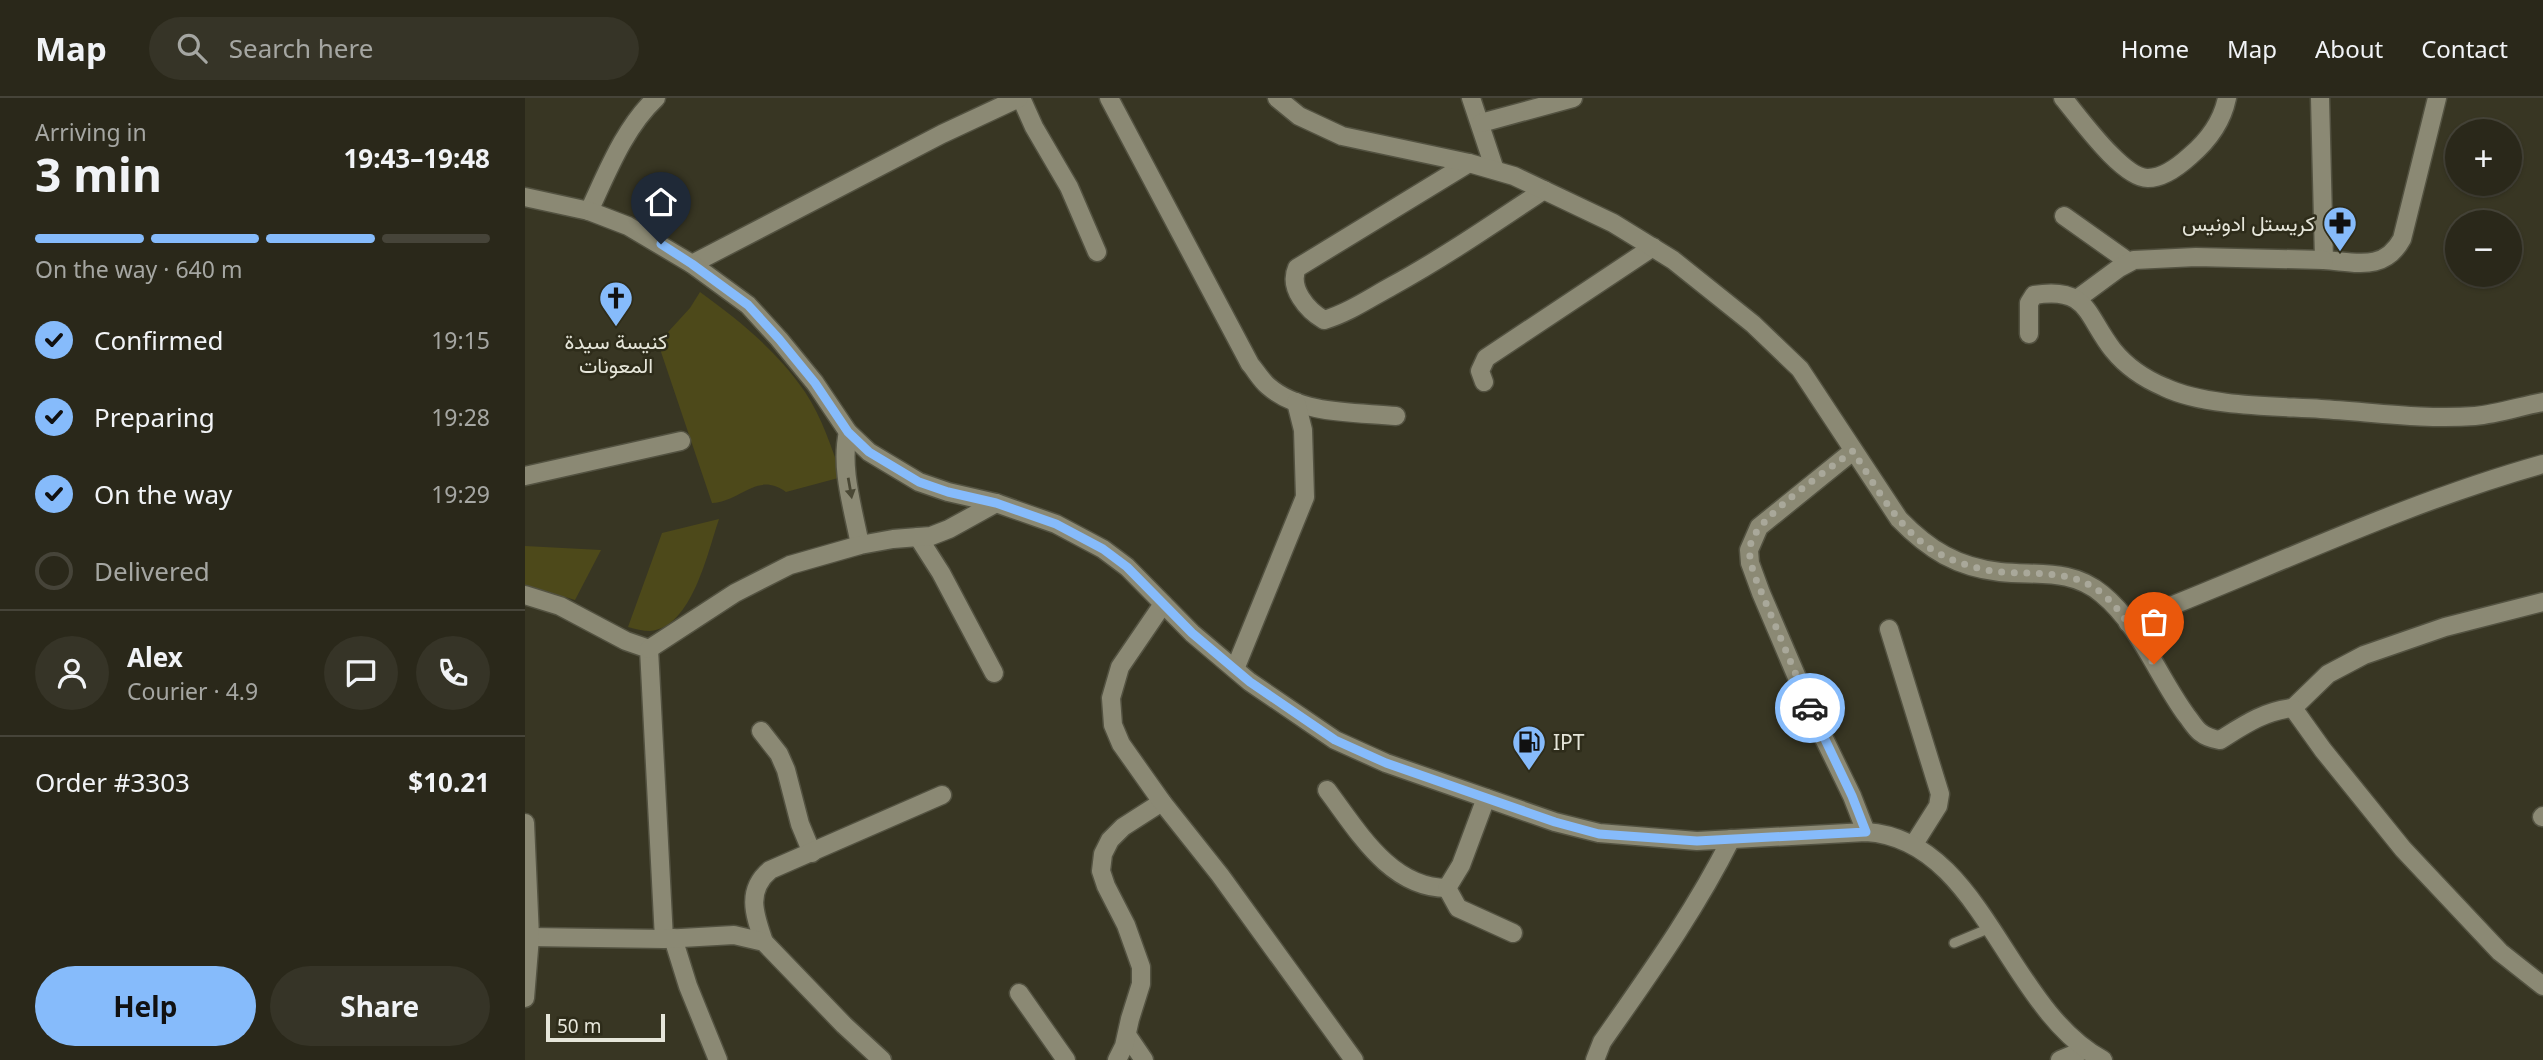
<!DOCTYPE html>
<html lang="en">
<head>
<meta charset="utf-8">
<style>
  :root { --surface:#2a281a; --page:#363427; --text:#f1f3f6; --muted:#a5a6a2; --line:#464439; --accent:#86bbfb }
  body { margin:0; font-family:"Noto Sans",Vazirmatn,sans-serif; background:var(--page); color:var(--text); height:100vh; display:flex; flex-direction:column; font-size:26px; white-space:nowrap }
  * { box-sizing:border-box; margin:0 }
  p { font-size:23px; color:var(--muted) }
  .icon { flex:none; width:38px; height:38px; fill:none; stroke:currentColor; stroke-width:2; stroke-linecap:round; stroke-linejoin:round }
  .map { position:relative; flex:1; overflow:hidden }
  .panel { display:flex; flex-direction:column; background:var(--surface); width:525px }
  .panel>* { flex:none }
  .buttons { position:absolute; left:1920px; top:21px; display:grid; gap:14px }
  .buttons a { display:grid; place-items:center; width:77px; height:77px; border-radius:50%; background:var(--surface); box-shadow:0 2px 5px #0004,0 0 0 2px var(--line); font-size:35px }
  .scale { position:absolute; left:21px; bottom:18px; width:119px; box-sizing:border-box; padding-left:7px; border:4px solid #e6e6da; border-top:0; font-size:19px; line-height:24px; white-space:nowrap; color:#e6e6da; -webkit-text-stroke:5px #2e2c1a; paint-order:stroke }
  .pin { position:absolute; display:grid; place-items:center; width:60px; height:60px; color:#fff; margin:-72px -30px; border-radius:50% 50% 50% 0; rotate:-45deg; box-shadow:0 0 7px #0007 }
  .pin .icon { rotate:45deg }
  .courier { position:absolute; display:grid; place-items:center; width:70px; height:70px; margin:-35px; border:5px solid #86bbfb; border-radius:50%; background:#fff; color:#222; box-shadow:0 2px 9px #0007 }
  .overview em { font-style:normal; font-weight:700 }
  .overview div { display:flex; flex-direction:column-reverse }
  .overview { display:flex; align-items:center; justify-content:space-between; height:119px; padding:0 35px }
  h1 { font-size:46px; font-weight:700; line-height:52px }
  .bar { display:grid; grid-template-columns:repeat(4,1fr); gap:10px 7px; align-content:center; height:84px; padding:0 35px }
  .bar i { height:9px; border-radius:5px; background:var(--line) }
  .bar .on { background:var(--accent) }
  .bar p { grid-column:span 4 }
  .line { display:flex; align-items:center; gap:18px; padding:0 35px; border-top:2px solid var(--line) }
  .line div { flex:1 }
  .round { display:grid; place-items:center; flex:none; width:74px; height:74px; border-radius:37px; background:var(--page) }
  ol { padding:0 35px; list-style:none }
  li { display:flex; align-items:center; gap:21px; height:77px }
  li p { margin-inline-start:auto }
  li .icon { padding:7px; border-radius:50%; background:var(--accent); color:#111; stroke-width:4 }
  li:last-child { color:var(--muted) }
  li i { width:38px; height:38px; border:4px solid var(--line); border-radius:50% }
  .cta { display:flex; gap:14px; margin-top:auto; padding:14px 35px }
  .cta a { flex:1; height:80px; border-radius:42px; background:var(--accent); color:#111; font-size:28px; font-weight:700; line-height:80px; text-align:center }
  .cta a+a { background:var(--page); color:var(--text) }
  header { display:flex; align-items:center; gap:42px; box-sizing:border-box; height:98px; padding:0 35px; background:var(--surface); border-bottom:2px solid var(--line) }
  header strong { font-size:33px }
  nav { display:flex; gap:38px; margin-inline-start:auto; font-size:24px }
  .search { width:490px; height:63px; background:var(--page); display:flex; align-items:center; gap:18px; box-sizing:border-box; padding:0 24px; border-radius:38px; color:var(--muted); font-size:26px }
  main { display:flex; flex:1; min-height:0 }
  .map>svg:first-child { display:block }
  .green { fill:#4d491a }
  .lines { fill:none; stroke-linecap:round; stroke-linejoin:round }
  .service-casing { stroke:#535241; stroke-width:12 }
  .minor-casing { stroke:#535241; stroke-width:21 }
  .tertiary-casing { stroke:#535241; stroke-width:21 }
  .secondary-casing { stroke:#535241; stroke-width:21 }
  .service { stroke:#8b8974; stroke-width:9 }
  .minor { stroke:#8b8974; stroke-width:18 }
  .tertiary { stroke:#8b8974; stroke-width:18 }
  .secondary { stroke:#8b8974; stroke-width:18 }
  .oneway { fill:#4a4835 }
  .done { stroke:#a9a89a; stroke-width:7; stroke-dasharray:0 12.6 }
  .route { stroke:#86bbfb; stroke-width:9 }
  .labels { text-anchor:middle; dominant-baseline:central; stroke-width:5; stroke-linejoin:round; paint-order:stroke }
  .poi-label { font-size:21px; fill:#e6e6da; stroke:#2e2c1a; text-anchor:end }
</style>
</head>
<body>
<header>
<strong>Map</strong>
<div class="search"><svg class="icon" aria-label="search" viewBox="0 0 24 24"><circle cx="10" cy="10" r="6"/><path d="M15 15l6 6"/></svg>Search here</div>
<nav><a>Home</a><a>Map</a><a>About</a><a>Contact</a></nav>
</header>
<main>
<section class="panel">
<div class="overview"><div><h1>3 min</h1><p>Arriving in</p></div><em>19:43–19:48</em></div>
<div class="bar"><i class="on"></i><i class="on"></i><i class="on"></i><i></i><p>On the way · 640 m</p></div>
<ol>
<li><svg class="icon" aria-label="check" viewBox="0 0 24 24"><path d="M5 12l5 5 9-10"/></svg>Confirmed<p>19:15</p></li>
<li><svg class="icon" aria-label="check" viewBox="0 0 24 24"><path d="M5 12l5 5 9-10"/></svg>Preparing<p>19:28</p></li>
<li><svg class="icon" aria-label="check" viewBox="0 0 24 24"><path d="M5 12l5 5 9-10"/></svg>On the way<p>19:29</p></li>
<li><i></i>Delivered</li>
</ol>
<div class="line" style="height:126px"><a class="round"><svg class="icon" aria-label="person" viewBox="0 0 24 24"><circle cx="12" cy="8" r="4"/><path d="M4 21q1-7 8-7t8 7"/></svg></a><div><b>Alex</b><p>Courier · 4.9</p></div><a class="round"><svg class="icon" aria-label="chat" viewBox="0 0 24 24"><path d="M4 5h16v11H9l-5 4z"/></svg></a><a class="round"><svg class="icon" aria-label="phone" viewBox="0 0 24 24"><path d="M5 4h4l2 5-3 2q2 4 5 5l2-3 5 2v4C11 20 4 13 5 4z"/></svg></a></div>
<div class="line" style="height:91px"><div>Order #3303</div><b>$10.21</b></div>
<div class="cta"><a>Help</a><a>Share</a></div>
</section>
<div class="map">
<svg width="2018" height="962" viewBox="0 0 2018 962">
  <rect width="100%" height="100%" fill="#383623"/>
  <g class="green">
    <path d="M175 194C215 223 252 253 280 294 297 319 307 351 317 379L261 394C232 373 217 403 187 405L133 245 165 210Z"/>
    <path d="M194 421C183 453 167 530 125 533 118 533 110 531 103 529L137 435Z"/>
    <polygon points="0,448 76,452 50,502 0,487"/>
  </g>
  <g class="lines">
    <g class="service-casing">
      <polyline id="service" points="1429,845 1465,830"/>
    </g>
    <g class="minor-casing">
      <g id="minor">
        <polyline points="496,0 509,29 544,89 572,154"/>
        <path d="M584 0 725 266C731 273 736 282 743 288 776 317 830 314 871 318"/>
        <polyline points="946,0 970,72"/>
        <path d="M1538 0C1554 19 1598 81 1623 80 1639 80 1654 68 1665 58 1684 42 1697 24 1702 0"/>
        <path d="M1795 0 1799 162C1831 164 1859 174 1877 141L1912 0"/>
        <polyline points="956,25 1048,0"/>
        <path d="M944 65 772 170C763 190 782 212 799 222 823 215 845 200 867 188 920 159 969 125 1019 92"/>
        <path d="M64 113C82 75 99 30 131 0"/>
        <polyline points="1539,118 1604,164"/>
        <polyline points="167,166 417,36 494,0"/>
        <polyline points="1552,201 1594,170 1609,162 1671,159 1799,162"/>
        <path d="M1504 236V205L1509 197C1564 188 1561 218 1588 252 1601 268 1620 281 1639 289 1681 309 1750 308 1796 311 1847 314 1899 322 1950 318 1973 316 1996 308 2018 304"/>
        <polyline points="959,284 955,273 961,260 1128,149"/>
        <polyline points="1328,353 1234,429 1224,452 1225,465 1236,495 1291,624 1327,698 1341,734"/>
        <polyline points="0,378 156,343"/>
        <polyline points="393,439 416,475 469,575"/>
        <path d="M1603 525C1741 472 1875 406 2018 366"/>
        <polyline points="1364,531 1415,696 1413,708 1389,746"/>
        <polyline points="710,571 780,399 778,332 771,304"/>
        <polyline points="1768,610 1803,576 1839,557 1920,529 2018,504"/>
        <polyline points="236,633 254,656 261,672 275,726 287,755"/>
        <path d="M802 692C833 733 865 790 922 790L936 767 961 700"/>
        <polyline points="2017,719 2018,718"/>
        <polyline points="922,790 933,810 988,835"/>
        <polyline points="148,840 163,888 193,962"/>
        <path d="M239 844C230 818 220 793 245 772L417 697"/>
        <polyline points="494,895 541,962"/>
        <polyline points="602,937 619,962"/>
        <polyline points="592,962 599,948 605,921 616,886 616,869 601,827 581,788 576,773 578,756 585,742 598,729 637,704"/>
        <path d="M1070 962 1077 944C1123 878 1170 813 1206 741"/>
        <polyline points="1535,962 1559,952"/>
      </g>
    </g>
    <g class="tertiary-casing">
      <g id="tertiary">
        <path d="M752 0 774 18 817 38 944 65 989 78 1088 125 1148 162 1228 226 1275 271 1374 421C1404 452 1432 469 1475 474 1512 478 1546 470 1577 496 1615 527 1633 579 1662 618 1666 623 1670 630 1675 634 1681 639 1688 641 1695 642 1719 627 1739 613 1768 610L1798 652 1878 751 1975 854 2018 888"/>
        <path d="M0 99 64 113 103 128 167 166 223 207 254 241 290 285 323 334 344 354 394 384 423 394 471 405 531 426 578 451 602 469 667 535 725 584 810 642 861 665 1030 724 1074 735 1172 743 1341 734C1457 741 1481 910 1578 962"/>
        <path d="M323 334C315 370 328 410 335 447"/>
        <polyline points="0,497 35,508 101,543 124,551 139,841"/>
        <polyline points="638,506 595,569 586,600 588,627 596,646 637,704 695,777 829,962"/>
        <polyline points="124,551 210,495 265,467 335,447 368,441 406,438 424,431 471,405"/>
        <polyline points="5,839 139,841 209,837 239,844 319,927 357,962"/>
      </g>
    </g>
    <g class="secondary-casing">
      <polyline id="secondary" points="0,725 5,839 0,900"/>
    </g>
    <use href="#service" class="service"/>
    <use href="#minor" class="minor"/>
    <use href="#tertiary" class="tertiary"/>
    <use href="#secondary" class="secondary"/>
  </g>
  <defs><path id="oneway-solid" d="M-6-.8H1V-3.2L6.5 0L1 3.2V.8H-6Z" transform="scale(1.75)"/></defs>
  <use class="oneway" href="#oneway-solid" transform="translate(325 390) rotate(80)"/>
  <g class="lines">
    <path class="done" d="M1285 610 1230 479C1226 466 1222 454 1227 442 1238 415 1303 372 1328 353 1352 390 1376 437 1417 457 1435 466 1458 473 1478 474 1515 477 1549 471 1579 497 1600 516 1614 543 1629 566"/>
    <polyline class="route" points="136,146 167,166 223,207 254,241 290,285 323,334 344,354 394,384 423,394 471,405 531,426 578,451 602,469 667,535 725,584 810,642 861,665 1030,724 1074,736 1172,743 1341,734 1327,698 1285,610"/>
  </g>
  <defs>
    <g id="pharmacy-pin" transform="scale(1.75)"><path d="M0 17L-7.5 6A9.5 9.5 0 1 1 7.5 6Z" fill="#86bbfb" stroke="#2e2c1a"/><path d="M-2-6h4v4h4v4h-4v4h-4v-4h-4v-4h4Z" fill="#111"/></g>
    <g id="church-pin" transform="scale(1.75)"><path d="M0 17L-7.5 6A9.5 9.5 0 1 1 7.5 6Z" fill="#86bbfb" stroke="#2e2c1a"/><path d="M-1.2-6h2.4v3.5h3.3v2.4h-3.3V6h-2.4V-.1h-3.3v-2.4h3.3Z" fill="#111"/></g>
    <g id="fuel-pin" transform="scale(1.75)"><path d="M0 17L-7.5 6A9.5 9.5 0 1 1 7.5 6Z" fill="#86bbfb" stroke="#2e2c1a"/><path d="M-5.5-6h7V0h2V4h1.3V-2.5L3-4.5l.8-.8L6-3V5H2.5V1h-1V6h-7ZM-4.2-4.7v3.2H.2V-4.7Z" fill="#111"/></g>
  </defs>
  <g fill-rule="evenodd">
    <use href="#pharmacy-pin" x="1815" y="125"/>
    <use href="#church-pin" x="91" y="200"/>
    <use href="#fuel-pin" x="1004" y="644"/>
  </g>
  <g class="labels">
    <g class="poi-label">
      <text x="1790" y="125">كريستل ادونيس</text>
      <text x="91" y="243" text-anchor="middle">كنيسة سيدة<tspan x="91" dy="24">المعونات</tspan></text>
      <text x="1028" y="644" text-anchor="start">IPT</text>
    </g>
  </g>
</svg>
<div class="buttons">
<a>+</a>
<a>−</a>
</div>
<div class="scale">50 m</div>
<div class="pin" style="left:1629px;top:566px;background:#ea580c"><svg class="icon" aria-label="bag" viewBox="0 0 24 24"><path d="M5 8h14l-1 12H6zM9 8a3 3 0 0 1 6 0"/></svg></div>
<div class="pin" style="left:136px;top:146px;background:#1f2937"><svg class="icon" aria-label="home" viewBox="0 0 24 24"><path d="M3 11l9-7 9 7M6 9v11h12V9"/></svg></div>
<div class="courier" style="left:1285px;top:610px"><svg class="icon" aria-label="car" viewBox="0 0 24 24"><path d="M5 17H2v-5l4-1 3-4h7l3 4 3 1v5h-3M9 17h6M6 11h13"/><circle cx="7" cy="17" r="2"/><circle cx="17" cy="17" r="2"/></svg></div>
</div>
</main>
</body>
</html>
